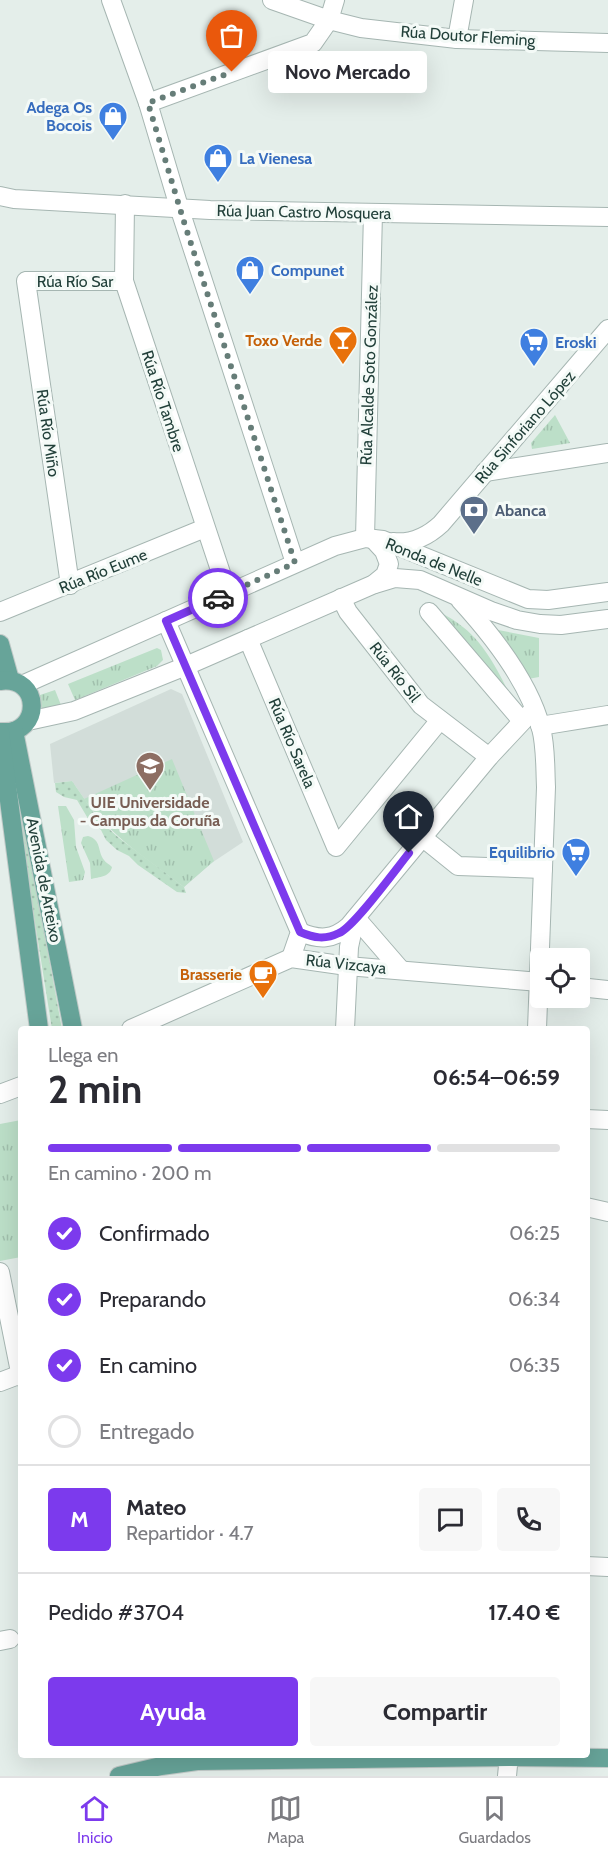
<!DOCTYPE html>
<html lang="es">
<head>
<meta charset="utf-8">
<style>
  :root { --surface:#fff; --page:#f7f7f7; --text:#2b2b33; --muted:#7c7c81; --line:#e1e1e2; --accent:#7c3aed }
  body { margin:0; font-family:Cabin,sans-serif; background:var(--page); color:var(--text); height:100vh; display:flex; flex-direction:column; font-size:22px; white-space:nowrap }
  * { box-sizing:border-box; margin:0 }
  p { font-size:20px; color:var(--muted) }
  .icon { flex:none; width:33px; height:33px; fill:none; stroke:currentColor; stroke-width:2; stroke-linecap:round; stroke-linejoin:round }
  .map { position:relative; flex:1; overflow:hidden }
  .details { position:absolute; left:18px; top:1026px; width:572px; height:732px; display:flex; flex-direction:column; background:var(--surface); border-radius:6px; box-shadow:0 6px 24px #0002 }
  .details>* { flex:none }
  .tools { position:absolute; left:530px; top:948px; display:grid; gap:12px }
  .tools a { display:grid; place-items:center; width:60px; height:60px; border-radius:6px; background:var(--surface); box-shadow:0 6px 24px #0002; font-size:30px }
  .pin { position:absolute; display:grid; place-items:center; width:51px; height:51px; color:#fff; margin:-62px -26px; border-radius:50% 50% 50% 0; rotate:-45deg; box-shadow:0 0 6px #0007 }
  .pin .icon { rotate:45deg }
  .courier { position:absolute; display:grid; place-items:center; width:60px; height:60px; margin:-30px; border:4px solid #7c3aed; border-radius:50%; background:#fff; color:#222; box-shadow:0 2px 8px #0007 }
  .bubble { position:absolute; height:42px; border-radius:6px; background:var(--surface); box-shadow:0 6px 24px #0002; font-size:20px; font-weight:700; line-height:42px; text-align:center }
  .summary em { font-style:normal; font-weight:700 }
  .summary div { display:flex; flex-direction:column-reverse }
  .summary { display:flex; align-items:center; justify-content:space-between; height:102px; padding:0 30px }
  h1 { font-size:39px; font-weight:700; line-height:45px }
  .bar { display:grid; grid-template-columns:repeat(4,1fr); gap:9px 6px; align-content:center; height:72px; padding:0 30px }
  .bar i { height:8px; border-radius:4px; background:var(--line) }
  .bar .active { background:var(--accent) }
  .bar p { grid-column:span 4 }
  .line { display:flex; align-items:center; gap:15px; padding:0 30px; border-top:2px solid var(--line) }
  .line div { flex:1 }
  .round { display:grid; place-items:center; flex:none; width:63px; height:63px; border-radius:6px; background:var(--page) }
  ol { padding:0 30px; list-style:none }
  li { display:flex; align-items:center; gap:18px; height:66px }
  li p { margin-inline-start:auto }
  li .icon { padding:6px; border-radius:50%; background:var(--accent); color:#fff; stroke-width:4 }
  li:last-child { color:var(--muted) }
  li i { width:33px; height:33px; border:3px solid var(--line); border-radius:50% }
  .primary-button { display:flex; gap:12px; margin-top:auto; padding:12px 30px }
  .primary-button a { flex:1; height:69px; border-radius:6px; background:var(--accent); color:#fff; font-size:24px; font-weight:700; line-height:69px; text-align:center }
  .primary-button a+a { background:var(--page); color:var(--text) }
  .tab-bar { display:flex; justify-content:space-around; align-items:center; height:84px; border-top:2px solid var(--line); background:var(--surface); font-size:16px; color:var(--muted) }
  .tab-bar a { display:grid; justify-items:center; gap:3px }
  .tab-bar .active { color:var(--accent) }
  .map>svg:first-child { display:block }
  .built { fill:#d2ddd9 }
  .grass { fill:url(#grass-tufts) }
  .garden { fill:url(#garden-dots) }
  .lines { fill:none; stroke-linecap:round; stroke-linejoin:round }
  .minor-casing { stroke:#a6b6b2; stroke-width:20 }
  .major-casing { stroke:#c1cac8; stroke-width:20 }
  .minor { stroke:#fff; stroke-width:18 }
  .major { stroke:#67a499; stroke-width:18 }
  .done { stroke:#667d78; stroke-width:6; stroke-dasharray:0 10.8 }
  .route { stroke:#7c3aed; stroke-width:8 }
  .labels { text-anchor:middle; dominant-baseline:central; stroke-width:6; stroke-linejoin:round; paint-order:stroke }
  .street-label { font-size:16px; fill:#22403a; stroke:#f4faf7 }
  .shop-label { font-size:16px; font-weight:bold; fill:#366cbe; stroke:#f4faf7; text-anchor:start }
  .food-label { font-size:16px; font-weight:bold; fill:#c56008; stroke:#f4faf7; text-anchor:end }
  .service-label { font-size:16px; font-weight:bold; fill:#4e5e75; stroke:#f4faf7; text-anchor:start }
  .education-label { font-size:16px; font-weight:bold; fill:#785e54; stroke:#f4faf7 }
</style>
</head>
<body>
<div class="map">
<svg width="608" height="1776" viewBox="0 0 608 1776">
  <defs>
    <pattern id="grass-tufts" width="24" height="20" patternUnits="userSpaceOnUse" patternTransform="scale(1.5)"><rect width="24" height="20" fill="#bcdfc8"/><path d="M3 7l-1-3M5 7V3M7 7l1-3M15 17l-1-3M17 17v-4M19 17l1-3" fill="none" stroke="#a1c0ad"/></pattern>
    <pattern id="garden-dots" width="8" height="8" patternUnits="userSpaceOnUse" patternTransform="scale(1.5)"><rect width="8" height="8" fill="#bcdfc8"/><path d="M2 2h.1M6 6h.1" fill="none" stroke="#a1c0ad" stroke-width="1.8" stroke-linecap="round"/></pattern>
  </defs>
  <rect width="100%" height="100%" fill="#e4eeea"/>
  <polygon class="built" points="171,689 182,694 243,842 210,864 184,887 99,820 72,781 54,783 50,744"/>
  <g class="grass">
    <polygon points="555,415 570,443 532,449 531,443"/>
    <path d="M430 606C439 612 450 617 459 624 482 640 497 668 509 693Z"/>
    <polygon points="493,629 539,638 539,677 528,679 508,643"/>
    <polygon points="157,648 161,650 163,660 157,666 75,700 68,684"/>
    <polygon points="55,690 61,705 43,712 37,696"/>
    <path d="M172 759 214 861 184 887C148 860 111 836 84 799Z"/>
    <polygon points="58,806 66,806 74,820 76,847 85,872 83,880 69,882"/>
    <path d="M88 836C102 840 97 851 104 860 106 863 109 864 112 867 110 877 99 877 91 879L90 863 81 843 83 837Z"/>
    <polygon points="21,1120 21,1257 0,1261 0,1124"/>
  </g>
  <g class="garden">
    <polygon points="72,781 99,820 119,838 184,887 186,893 177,892 138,865 129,856 117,850 106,840 101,830 90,822 77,800 64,797 56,792 55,783"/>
    <polygon points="18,790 62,1029 52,1029 14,791"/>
  </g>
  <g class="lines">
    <g class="minor-casing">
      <g id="minor">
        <polyline points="111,0 148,103 179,207 295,563"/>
        <polyline points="272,0 329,20 361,28 457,39 608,43"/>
        <polyline points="457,39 464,0"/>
        <polyline points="148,103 313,43 329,20 335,0"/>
        <polyline points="0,196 14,199 210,210 608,217"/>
        <polyline points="125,204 124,281 228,594"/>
        <polyline points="485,472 608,453"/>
        <polyline points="365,538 373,213"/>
        <polyline points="373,539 384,551 389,564 385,575 374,584"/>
        <path d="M393 542C412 544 427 537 441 524L608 329"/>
        <polyline points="70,585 26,281 124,281"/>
        <polyline points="341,598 348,612 421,705 489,757"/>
        <path d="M460 600C492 635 529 681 541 728 546 747 545 767 546 787L537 1029"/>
        <polyline points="0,612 205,528"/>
        <polyline points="429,612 522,721"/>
        <polyline points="166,621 300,932 291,958"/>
        <polyline points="248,639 336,847 440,720"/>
        <polyline points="22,685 335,546 365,538 383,540 528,599 548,600 608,592"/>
        <polyline points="28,721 74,711 186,666 372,585 395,578 420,580 491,611 517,620 540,624 561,625 608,619"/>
        <polyline points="540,726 608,715"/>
        <polyline points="422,837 458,866 543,869"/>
        <polyline points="356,918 401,970"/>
        <path d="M300 932C319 940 333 940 349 926L489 757 534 709"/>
        <polyline points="579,987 608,990"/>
        <polyline points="131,1029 291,958 347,966 540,982"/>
        <polyline points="345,1029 349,947 355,919"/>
        <polyline points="0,1094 21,1086"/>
        <polyline points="586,1119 608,1120"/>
        <polyline points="586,1207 608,1212"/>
        <polyline points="0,1272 21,1377"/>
        <polyline points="0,1382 21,1374"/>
        <polyline points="586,1566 608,1567"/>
        <polyline points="0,1641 10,1639"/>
        <polyline points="507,1776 509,1755"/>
      </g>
    </g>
    <g class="major-casing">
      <g id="major">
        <polyline points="0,644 10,680"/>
        <path d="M0 681C42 675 42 735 2 732"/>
        <polyline points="14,731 73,1029"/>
        <polyline points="0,732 39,1029"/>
        <polyline points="119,1776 161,1766 197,1761 509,1757 608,1758"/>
      </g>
    </g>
    <use href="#minor" class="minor"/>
    <use href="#major" class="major"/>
  </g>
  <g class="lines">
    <polyline class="done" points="218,598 295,563 184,222 148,103 232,72"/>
    <path class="route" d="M218 598 166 621 300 932C314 938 325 940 339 933 354 927 396 869 409 853"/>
  </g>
  <defs>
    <g id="shop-pin" transform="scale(1.5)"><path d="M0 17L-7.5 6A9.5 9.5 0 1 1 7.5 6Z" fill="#3f7fe0" stroke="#f4faf7"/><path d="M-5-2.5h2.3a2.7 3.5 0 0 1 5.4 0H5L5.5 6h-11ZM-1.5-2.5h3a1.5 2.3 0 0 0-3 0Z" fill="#fff"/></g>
    <g id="bar-pin" transform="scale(1.5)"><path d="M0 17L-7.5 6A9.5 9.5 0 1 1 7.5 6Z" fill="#e8710a" stroke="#f4faf7"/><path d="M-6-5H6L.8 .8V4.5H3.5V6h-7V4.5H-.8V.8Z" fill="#fff"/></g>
    <g id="supermarket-pin" transform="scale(1.5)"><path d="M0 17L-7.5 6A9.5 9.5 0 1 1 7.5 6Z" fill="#3f7fe0" stroke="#f4faf7"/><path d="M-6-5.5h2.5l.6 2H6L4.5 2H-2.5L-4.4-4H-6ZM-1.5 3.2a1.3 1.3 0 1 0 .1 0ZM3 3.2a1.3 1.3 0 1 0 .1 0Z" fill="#fff"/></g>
    <g id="bank-pin" transform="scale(1.5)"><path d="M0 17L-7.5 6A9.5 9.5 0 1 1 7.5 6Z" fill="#5c6f8a" stroke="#f4faf7"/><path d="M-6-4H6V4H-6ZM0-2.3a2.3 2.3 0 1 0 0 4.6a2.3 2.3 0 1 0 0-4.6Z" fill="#fff"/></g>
    <g id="university-pin" transform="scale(1.5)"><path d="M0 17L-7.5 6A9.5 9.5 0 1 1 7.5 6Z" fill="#8d6e63" stroke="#f4faf7"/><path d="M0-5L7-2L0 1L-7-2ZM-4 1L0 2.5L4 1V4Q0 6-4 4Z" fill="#fff"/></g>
    <g id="cafe-pin" transform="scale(1.5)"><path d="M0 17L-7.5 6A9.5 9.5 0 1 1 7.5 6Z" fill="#e8710a" stroke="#f4faf7"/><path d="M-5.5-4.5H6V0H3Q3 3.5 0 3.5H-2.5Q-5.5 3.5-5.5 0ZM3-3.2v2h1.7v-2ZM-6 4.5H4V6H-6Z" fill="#fff"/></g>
  </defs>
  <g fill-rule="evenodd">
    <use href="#shop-pin" x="113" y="116"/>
    <use href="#shop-pin" x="218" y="158"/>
    <use href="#shop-pin" x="250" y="270"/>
    <use href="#bar-pin" x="343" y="340"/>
    <use href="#supermarket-pin" x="534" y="342"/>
    <use href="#bank-pin" x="474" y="510"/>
    <use href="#university-pin" x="150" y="766"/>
    <use href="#supermarket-pin" x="576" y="852"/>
    <use href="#cafe-pin" x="263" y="974"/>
  </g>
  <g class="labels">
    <g class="street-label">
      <text transform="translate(468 36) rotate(4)">Rúa Doutor Fleming</text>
      <text transform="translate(304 212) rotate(1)">Rúa Juan Castro Mosquera</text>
      <text x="75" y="281">Rúa Río Sar</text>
      <text transform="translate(369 375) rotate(-88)">Rúa Alcalde Soto González</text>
      <text transform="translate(163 401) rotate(72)">Rúa Río Tambre</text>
      <text transform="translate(525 427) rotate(-49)">Rúa Sinforiano López</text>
      <text transform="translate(48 433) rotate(82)">Rúa Río Miño</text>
      <text transform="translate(434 562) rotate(22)">Ronda de Nelle</text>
      <text transform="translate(103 571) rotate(-22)">Rúa Río Eume</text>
      <text transform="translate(395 672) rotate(52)">Rúa Río Sil</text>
      <text transform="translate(292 743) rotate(67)">Rúa Río Sarela</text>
      <text transform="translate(44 880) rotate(79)">Avenida de Arteixo</text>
      <text transform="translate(346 964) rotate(6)">Rúa Vizcaya</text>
    </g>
    <g class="shop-label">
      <text x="92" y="107" text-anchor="end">Adega Os<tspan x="92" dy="18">Bocois</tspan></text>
      <text x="239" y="158">La Vienesa</text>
      <text x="271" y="270">Compunet</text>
      <text x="555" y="342">Eroski</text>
      <text x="555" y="852" text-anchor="end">Equilibrio</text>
    </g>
    <g class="food-label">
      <text x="322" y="340">Toxo Verde</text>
      <text x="242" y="974">Brasserie</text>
    </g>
    <g class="service-label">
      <text x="495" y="510">Abanca</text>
    </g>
    <g class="education-label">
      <text x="150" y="802">UIE Universidade<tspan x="150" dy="18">- Campus da Coruña</tspan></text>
    </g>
  </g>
</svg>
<div class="tools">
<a><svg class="icon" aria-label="locate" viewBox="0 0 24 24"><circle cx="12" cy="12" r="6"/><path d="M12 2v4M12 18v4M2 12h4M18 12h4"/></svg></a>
</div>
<div class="pin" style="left:232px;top:72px;background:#ea580c"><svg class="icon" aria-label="bag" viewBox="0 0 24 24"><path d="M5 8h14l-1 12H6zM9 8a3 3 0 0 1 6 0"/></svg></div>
<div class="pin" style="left:409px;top:853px;background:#1f2937"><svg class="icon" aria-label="home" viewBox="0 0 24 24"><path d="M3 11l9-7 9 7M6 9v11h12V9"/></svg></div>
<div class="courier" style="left:218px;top:598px"><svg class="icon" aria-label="car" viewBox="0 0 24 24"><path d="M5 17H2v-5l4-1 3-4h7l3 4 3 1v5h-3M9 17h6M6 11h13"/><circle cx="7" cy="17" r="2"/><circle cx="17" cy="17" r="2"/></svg></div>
<div class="bubble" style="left:268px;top:51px;width:159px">Novo Mercado</div>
<section class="details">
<div class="summary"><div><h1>2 min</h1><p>Llega en</p></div><em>06:54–06:59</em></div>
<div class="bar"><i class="active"></i><i class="active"></i><i class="active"></i><i></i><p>En camino · 200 m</p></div>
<ol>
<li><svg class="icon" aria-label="check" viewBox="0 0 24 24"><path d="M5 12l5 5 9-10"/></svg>Confirmado<p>06:25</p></li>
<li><svg class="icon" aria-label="check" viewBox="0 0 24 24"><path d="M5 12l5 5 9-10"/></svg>Preparando<p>06:34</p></li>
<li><svg class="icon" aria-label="check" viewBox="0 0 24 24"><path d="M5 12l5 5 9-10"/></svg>En camino<p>06:35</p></li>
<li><i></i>Entregado</li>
</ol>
<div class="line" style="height:108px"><b class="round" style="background:var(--accent);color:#fff">M</b><div><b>Mateo</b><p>Repartidor · 4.7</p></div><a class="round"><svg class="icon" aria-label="chat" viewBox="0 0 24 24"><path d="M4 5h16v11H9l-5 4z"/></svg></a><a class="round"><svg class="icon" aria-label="phone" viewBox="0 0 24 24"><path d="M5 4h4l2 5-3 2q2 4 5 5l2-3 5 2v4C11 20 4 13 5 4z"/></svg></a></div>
<div class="line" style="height:78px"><div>Pedido #3704</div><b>17.40 €</b></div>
<div class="primary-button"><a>Ayuda</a><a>Compartir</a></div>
</section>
</div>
<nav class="tab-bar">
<a class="active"><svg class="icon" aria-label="home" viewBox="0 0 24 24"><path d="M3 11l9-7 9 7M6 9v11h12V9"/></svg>Inicio</a>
<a><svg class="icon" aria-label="map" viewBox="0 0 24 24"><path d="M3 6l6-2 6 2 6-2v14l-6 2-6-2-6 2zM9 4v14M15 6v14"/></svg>Mapa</a>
<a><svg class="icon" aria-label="saved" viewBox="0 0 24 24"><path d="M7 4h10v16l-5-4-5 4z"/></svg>Guardados</a>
</nav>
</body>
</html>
